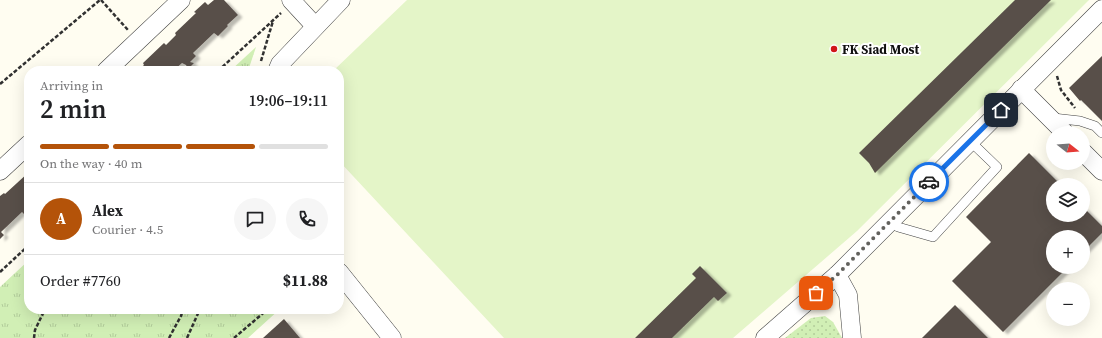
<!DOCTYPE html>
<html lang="en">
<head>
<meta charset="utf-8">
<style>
  :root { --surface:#fff; --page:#f6f6f6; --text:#202124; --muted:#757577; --line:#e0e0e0; --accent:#b45309 }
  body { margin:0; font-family:"Source Serif 4",serif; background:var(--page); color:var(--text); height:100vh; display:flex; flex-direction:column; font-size:15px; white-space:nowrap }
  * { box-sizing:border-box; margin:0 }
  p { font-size:13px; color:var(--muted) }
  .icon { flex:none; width:22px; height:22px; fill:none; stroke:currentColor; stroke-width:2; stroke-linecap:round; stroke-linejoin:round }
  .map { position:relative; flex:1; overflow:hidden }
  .panel { position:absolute; left:24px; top:66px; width:320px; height:248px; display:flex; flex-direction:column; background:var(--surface); border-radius:16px; box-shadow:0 4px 16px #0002 }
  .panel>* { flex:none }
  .needle { width:26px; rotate:107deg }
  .buttons { position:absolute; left:1046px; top:126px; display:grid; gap:8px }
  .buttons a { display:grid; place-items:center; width:44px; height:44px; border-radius:50%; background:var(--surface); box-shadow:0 4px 16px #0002; font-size:20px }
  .pin { position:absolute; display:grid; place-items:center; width:34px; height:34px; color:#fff; margin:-17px; border-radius:8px; box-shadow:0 2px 6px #0006 }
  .courier { position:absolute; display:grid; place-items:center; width:40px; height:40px; margin:-20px; border:3px solid #1a73e8; border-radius:50%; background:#fff; color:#222; box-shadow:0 1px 5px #0007 }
  .head em { font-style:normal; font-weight:600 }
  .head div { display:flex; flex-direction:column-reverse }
  .head { display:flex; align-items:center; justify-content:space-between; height:68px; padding:0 16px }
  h1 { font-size:26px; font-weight:600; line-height:30px }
  .bar { display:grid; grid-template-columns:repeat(4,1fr); gap:6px 4px; align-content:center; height:48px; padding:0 16px }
  .bar i { height:5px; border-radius:3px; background:var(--line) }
  .bar .current { background:var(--accent) }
  .bar p { grid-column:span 4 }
  .line { display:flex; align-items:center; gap:10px; padding:0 16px; border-top:1px solid var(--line) }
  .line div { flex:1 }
  .round { display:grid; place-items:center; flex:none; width:42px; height:42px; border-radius:21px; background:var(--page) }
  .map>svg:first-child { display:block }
  .grass { fill:url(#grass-dots) }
  .park { fill:url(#park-tufts) }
  .pitch { fill:#e4f5c8 }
  .building { fill:#59504a; filter:url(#shadow) }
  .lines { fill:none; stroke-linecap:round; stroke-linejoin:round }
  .service-casing { stroke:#424242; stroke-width:10 }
  .minor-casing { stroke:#424242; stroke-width:19 }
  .path { stroke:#313131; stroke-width:2.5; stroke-dasharray:4 2; stroke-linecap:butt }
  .service { stroke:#fff; stroke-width:9 }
  .minor { stroke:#fff; stroke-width:18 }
  .done { stroke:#63625e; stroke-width:4; stroke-dasharray:0 7.2 }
  .route { stroke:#1a73e8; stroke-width:5 }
  .poi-dot { fill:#d01618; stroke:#fff; stroke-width:1.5 }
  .labels { text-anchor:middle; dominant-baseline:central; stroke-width:4; stroke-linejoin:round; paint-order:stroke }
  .poi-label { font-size:13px; font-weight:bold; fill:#0f0f0f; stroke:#fff; text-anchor:start }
</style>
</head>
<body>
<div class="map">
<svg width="1102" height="338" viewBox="0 0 1102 338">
  <defs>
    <pattern id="grass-dots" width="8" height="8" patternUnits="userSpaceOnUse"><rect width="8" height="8" fill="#d1efb5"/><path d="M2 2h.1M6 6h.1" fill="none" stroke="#b2cc9a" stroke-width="1.8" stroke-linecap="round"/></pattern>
    <pattern id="park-tufts" width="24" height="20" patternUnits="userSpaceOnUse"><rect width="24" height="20" fill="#d1efb5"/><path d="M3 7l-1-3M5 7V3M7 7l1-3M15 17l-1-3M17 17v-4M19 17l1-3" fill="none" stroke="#b2cc9a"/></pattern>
    <filter id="shadow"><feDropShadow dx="4.5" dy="2.5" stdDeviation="1" flood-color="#0004"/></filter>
  </defs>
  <rect width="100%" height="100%" fill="#fffdf1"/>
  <polygon class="grass" points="825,316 833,322 842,338 785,338 811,318"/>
  <g class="park">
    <polygon points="256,47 248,71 230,71"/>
    <polygon points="29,260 29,309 280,309 248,338 0,338 0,287"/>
  </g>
  <polygon class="pitch" points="407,0 1089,0 857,231 733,338 504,338 339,161 339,71 333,71"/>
  <g class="building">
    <polygon points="214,0 224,0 238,15 227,25 228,26 218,36 214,33 193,53 196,56 190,62 194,63 188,69 186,65 182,63 173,71 137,71 144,65 143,63 164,43 166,45 176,35 175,33 196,13 194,12 205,2 208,5"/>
    <polygon points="1015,0 1051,0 875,173 869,163 859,153"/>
    <polygon points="1102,56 1102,121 1081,100 1080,101 1069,88"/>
    <polygon points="1029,153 1061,185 1053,185 1053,215 1083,215 1083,207 1102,226 1102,233 1083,252 1083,237 1053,237 1053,267 1068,267 1003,332 952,281 991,242 966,217"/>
    <polygon points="29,172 29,212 25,215 22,212 1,232 4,235 0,239 0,196 4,193 5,194"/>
    <polygon points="700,266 727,293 718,301 714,297 672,338 635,338 696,278 692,274"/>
    <polygon points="955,305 988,338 922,338"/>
    <polygon points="284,319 300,338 263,338"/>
  </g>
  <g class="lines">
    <g class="service-casing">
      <g id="service">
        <polyline points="1053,118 1080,121 1095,126 1102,133"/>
        <polyline points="891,221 898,227 933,237 997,167 970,141"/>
      </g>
    </g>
    <g class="minor-casing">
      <g id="minor">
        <polyline points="291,0 315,26"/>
        <polyline points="106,71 181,0"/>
        <polyline points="277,71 280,64 341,0"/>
        <polyline points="1021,89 1065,133"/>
        <polyline points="1083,152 1102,171"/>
        <polyline points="0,171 29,144"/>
        <polyline points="339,272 392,338"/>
        <polyline points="765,338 837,275"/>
        <polyline points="852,338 848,295 837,275 1102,9"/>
      </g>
    </g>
    <g class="path">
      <polyline points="101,0 128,30"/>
      <polyline points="261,61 273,21"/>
      <polyline points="218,71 281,13"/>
      <polyline points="1057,76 1061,90 1075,108"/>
      <polyline points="0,84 100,0"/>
      <polyline points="0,272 29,245"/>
      <polyline points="34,338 35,330 45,309"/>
      <polyline points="169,338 181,316 183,309"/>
      <polyline points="187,338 200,309"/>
      <polyline points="234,338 268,309"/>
    </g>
    <use href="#service" class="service"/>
    <use href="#minor" class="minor"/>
  </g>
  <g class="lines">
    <polyline class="done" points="816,293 837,275 929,182"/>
    <polyline class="route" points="929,182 1001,110"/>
  </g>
  <circle class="poi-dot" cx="834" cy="49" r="4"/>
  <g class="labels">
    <g class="poi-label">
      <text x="842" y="49">FK Siad Most</text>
    </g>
  </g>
</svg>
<div class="buttons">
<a><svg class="needle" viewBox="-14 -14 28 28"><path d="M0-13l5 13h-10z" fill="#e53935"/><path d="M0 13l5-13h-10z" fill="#757577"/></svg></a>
<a><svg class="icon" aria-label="layers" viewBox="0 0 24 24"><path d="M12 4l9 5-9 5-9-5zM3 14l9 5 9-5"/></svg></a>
<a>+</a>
<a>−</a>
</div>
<div class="pin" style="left:816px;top:293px;background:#ea580c"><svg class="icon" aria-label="bag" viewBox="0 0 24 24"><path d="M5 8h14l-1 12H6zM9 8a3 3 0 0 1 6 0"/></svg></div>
<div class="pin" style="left:1001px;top:110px;background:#1f2937"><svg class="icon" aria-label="home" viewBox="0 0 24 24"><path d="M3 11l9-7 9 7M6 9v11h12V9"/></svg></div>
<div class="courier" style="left:929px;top:182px"><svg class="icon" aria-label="car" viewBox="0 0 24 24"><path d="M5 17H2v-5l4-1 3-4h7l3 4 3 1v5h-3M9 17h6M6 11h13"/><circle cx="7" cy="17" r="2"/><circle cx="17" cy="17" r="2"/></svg></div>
<section class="panel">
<div class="head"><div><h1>2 min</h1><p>Arriving in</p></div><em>19:06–19:11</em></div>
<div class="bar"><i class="current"></i><i class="current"></i><i class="current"></i><i></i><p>On the way · 40 m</p></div>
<div class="line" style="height:72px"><b class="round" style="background:var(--accent);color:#fff">A</b><div><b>Alex</b><p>Courier · 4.5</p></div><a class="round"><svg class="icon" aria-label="chat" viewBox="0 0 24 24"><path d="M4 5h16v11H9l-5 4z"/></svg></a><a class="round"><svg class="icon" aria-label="phone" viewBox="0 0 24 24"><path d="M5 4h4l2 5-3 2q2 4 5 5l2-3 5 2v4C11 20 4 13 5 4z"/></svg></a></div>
<div class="line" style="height:52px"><div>Order #7760</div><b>$11.88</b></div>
</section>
</div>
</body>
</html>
